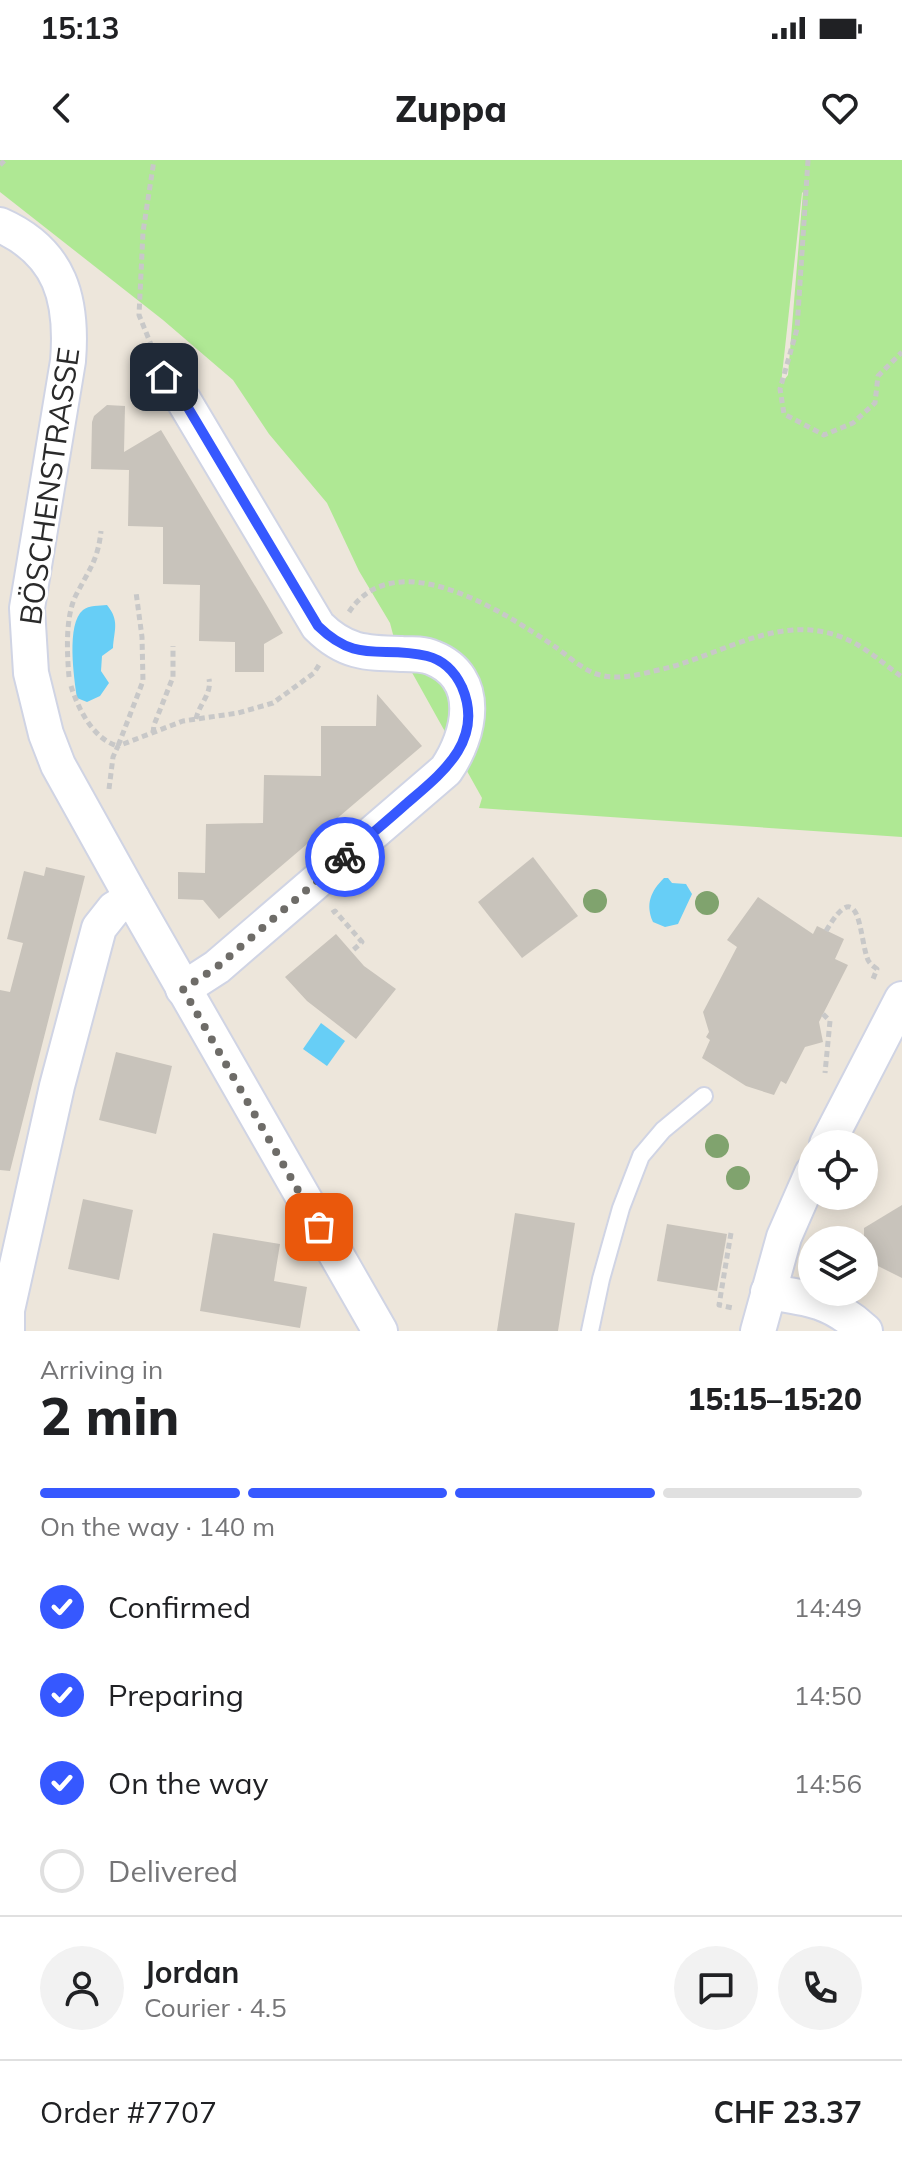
<!DOCTYPE html>
<html lang="en">
<head>
<meta charset="utf-8">
<style>
  :root { --surface:#fff; --page:#f2f2f2; --text:#202124; --muted:#757577; --line:#e0e0e0; --accent:#3658ff }
  body { margin:0; font-family:Mulish,sans-serif; background:var(--page); color:var(--text); height:100vh; display:flex; flex-direction:column; font-size:30px; white-space:nowrap }
  * { box-sizing:border-box; margin:0 }
  p { font-size:26px; color:var(--muted) }
  .icon { flex:none; width:44px; height:44px; fill:none; stroke:currentColor; stroke-width:2; stroke-linecap:round; stroke-linejoin:round }
  .map { position:relative; height:1171px; overflow:hidden }
  .details { display:flex; flex-direction:column; background:var(--surface); flex:1 }
  .details>* { flex:none }
  .controls { position:absolute; left:798px; top:970px; display:grid; gap:16px }
  .controls a { display:grid; place-items:center; width:80px; height:80px; border-radius:50%; background:var(--surface); box-shadow:0 4px 20px #0003; font-size:40px }
  .pin { position:absolute; display:grid; place-items:center; width:68px; height:68px; color:#fff; margin:-34px; border-radius:16px; box-shadow:0 4px 12px #0006 }
  .courier { position:absolute; display:grid; place-items:center; width:80px; height:80px; margin:-40px; border:6px solid #3658ff; border-radius:50%; background:#fff; color:#222; box-shadow:0 2px 10px #0007 }
  .overview em { font-style:normal; font-weight:800 }
  .overview div { display:flex; flex-direction:column-reverse }
  .overview { display:flex; align-items:center; justify-content:space-between; height:136px; padding:0 40px }
  h1 { font-size:52px; font-weight:800; line-height:60px }
  .bar { display:grid; grid-template-columns:repeat(4,1fr); gap:12px 8px; align-content:center; height:96px; padding:0 40px }
  .bar i { height:10px; border-radius:6px; background:var(--line) }
  .bar .active { background:var(--accent) }
  .bar p { grid-column:span 4 }
  .line { display:flex; align-items:center; gap:20px; padding:0 40px; border-top:2px solid var(--line) }
  .line div { flex:1 }
  .round { display:grid; place-items:center; flex:none; width:84px; height:84px; border-radius:42px; background:var(--page) }
  ol { padding:0 40px; list-style:none }
  li { display:flex; align-items:center; gap:24px; height:88px }
  li p { margin-inline-start:auto }
  li .icon { padding:8px; border-radius:50%; background:var(--accent); color:#fff; stroke-width:4 }
  li:last-child { color:var(--muted) }
  li i { width:44px; height:44px; border:4px solid var(--line); border-radius:50% }
  .status { display:flex; justify-content:space-between; align-items:center; height:56px; padding:0 40px; background:var(--surface); direction:ltr }
  .status svg { height:22px; fill:currentColor }
  header { display:flex; justify-content:space-between; align-items:center; height:104px; padding:0 40px; background:var(--surface); font-size:36px; font-weight:800 }
  .map>svg:first-child { display:block }
  .green { fill:#afe894; fill-rule:evenodd }
  .water { fill:#67cef6 }
  .building { fill:#c8c3bb }
  .lines { fill:none; stroke-linecap:round; stroke-linejoin:round }
  .service-casing { stroke:#d0d4e4; stroke-width:20 }
  .minor-casing { stroke:#d0d4e4; stroke-width:38 }
  .path { stroke:#c8c8c8; stroke-width:5; stroke-dasharray:6 4; stroke-linecap:butt }
  .service { stroke:#fff; stroke-width:16 }
  .minor { stroke:#fff; stroke-width:34 }
  .tree { fill:#80a36e }
  .done { stroke:#6e6c68; stroke-width:8; stroke-dasharray:0 14.4 }
  .route { stroke:#3658ff; stroke-width:10 }
  .labels { text-anchor:middle; dominant-baseline:central; stroke-width:6; stroke-linejoin:round; paint-order:stroke }
  .street-label { font-size:30px; fill:#2a2a2a; stroke:#fff }
</style>
</head>
<body>
<div class="status"><b>15:13</b><svg viewBox="0 0 49 12"><path d="M0 12V9h3v3zM5 12V6h3v6zM10 12V3h3v9zM15 12V0h3v12zM26 1h20v11H26zM47 4h2v5h-2z"/></svg></div>
<header><svg class="icon" aria-label="back" viewBox="0 0 24 24"><path d="M15 5l-7 7 7 7"/></svg>Zuppa<svg class="icon" aria-label="heart" viewBox="0 0 24 24"><path d="M12 20l-8-8c-3-5 5-10 8-4 3-6 11-1 8 4z"/></svg></header>
<div class="map">
<svg width="902" height="1171" viewBox="0 0 902 1171">
  <rect width="100%" height="100%" fill="#ede6db"/>
  <path class="green" d="M0 0H902V677L479 648 482 638 395 482 390 463 359 411 327 343 269 274 233 220 163 160 0 32ZM803 32 788 215 781 224 802 33Z"/>
  <g class="water">
    <path d="M107 445C120 461 114 470 113 488L102 496 101 511 109 523 100 536 87 542 77 538C74 518 66 464 83 450 89 445 99 446 107 445Z"/>
    <path d="M664 718H668L672 723 686 724 692 734 678 764 665 767 653 762C645 744 651 731 664 718Z"/>
    <polygon points="321,863 345,881 327,906 303,889"/>
  </g>
  <g class="building">
    <polygon points="107,245 125,246 124,292 161,270 266,444 283,473 264,484 264,512 235,512 235,482 199,481 200,425 163,424 163,367 128,366 129,310 91,309 92,262 94,256"/>
    <polygon points="377,534 422,586 219,759 203,740 178,739 178,712 205,713 206,664 263,663 264,615 321,616 321,566 376,566"/>
    <polygon points="533,697 578,756 522,798 478,742"/>
    <polygon points="46,707 85,716 10,1011 0,1010 0,830 10,832 23,783 7,779 24,711 44,716"/>
    <polygon points="758,737 813,774 817,766 844,779 835,799 848,805 819,862 823,882 805,887 786,924 781,921 774,935 746,926 702,898 710,880 706,877 709,872 703,852 737,787 727,780"/>
    <polygon points="336,774 364,806 396,829 356,879 307,841 285,817"/>
    <polygon points="116,892 172,906 156,974 99,960"/>
    <polygon points="83,1039 133,1050 119,1120 68,1109"/>
    <polygon points="902,1045 902,1118 874,1104 864,1095 864,1068"/>
    <polygon points="515,1053 575,1063 558,1171 497,1171"/>
    <polygon points="667,1064 727,1074 717,1131 657,1121"/>
    <polygon points="213,1073 280,1084 274,1121 307,1127 300,1168 200,1151"/>
  </g>
  <g class="lines">
    <g class="service-casing">
      <polyline id="service" points="590,1171 601,1119 621,1048 641,996 663,970 704,936"/>
    </g>
    <g class="minor-casing">
      <g id="minor">
        <path d="M0 65C61 92 73 140 68 201L27 448 31 513 46 574 58 605 132 738 380 1171"/>
        <path d="M164 217 184 241 318 466C345 493 366 493 403 494 413 494 424 494 433 498 483 518 470 575 446 610L217 807 183 829"/>
        <polyline points="827,984 902,839"/>
        <path d="M768 1132C810 1138 832 1141 865 1171"/>
        <polyline points="7,1171 7,1150 57,926 99,768 114,749 132,738"/>
        <polyline points="758,1171 784,1077 812,1013"/>
      </g>
    </g>
    <g class="path">
      <polyline points="808,0 797,169 780,229 784,254 824,275 853,263 875,243 878,216 902,192"/>
      <polyline points="0,5 5,0"/>
      <polyline points="152,187 139,155 143,72 154,0"/>
      <path d="M349 452C396 381 505 453 554 486 567 495 585 512 600 515 617 520 638 515 654 511 724 497 786 444 858 485 873 494 888 507 902 517"/>
      <path d="M69 517C67 493 65 457 76 435 89 410 98 400 101 371"/>
      <path d="M71 526C78 549 94 580 118 586L143 521 142 477 136 432"/>
      <path d="M196 559C199 544 212 534 209 519"/>
      <polyline points="153,573 154,565 173,517 173,486"/>
      <polyline points="109,629 113,597 118,586 183,561 238,553 273,543 314,513 319,505"/>
      <polyline points="332,753 335,751 362,782 351,792"/>
      <path d="M826 771C861 711 859 779 868 800 871 805 873 806 877 809L873 819 875 821"/>
      <polyline points="823,854 830,861 825,913"/>
      <polyline points="731,1073 719,1145 733,1148"/>
    </g>
    <use href="#service" class="service"/>
    <use href="#minor" class="minor"/>
  </g>
  <g class="tree">
    <circle cx="595" cy="741" r="12"/>
    <circle cx="707" cy="743" r="12"/>
    <circle cx="717" cy="986" r="12"/>
    <circle cx="738" cy="1018" r="12"/>
  </g>
  <g class="lines">
    <polyline class="done" points="319,1067 183,829 217,807 345,697"/>
    <path class="route" d="M164 217 184 241 318 466C358 505 381 485 427 496 443 500 455 512 462 527 485 581 441 614 406 644 386 662 365 679 345 697"/>
  </g>
  <g class="labels">
    <g class="street-label">
      <text transform="translate(49 326) rotate(-82)">BÖSCHENSTRASSE</text>
    </g>
  </g>
</svg>
<div class="controls">
<a><svg class="icon" aria-label="locate" viewBox="0 0 24 24"><circle cx="12" cy="12" r="6"/><path d="M12 2v4M12 18v4M2 12h4M18 12h4"/></svg></a>
<a><svg class="icon" aria-label="layers" viewBox="0 0 24 24"><path d="M12 4l9 5-9 5-9-5zM3 14l9 5 9-5"/></svg></a>
</div>
<div class="pin" style="left:319px;top:1067px;background:#ea580c"><svg class="icon" aria-label="bag" viewBox="0 0 24 24"><path d="M5 8h14l-1 12H6zM9 8a3 3 0 0 1 6 0"/></svg></div>
<div class="pin" style="left:164px;top:217px;background:#1f2937"><svg class="icon" aria-label="home" viewBox="0 0 24 24"><path d="M3 11l9-7 9 7M6 9v11h12V9"/></svg></div>
<div class="courier" style="left:345px;top:697px"><svg class="icon" aria-label="bike" viewBox="0 0 24 24"><circle cx="6" cy="16" r="4"/><circle cx="18" cy="16" r="4"/><path d="M6 16l4-8h5l3 8M10 8l3 8H6M13 5h3"/></svg></div>
</div>
<section class="details">
<div class="overview"><div><h1>2 min</h1><p>Arriving in</p></div><em>15:15–15:20</em></div>
<div class="bar"><i class="active"></i><i class="active"></i><i class="active"></i><i></i><p>On the way · 140 m</p></div>
<ol>
<li><svg class="icon" aria-label="check" viewBox="0 0 24 24"><path d="M5 12l5 5 9-10"/></svg>Confirmed<p>14:49</p></li>
<li><svg class="icon" aria-label="check" viewBox="0 0 24 24"><path d="M5 12l5 5 9-10"/></svg>Preparing<p>14:50</p></li>
<li><svg class="icon" aria-label="check" viewBox="0 0 24 24"><path d="M5 12l5 5 9-10"/></svg>On the way<p>14:56</p></li>
<li><i></i>Delivered</li>
</ol>
<div class="line" style="height:144px"><a class="round"><svg class="icon" aria-label="person" viewBox="0 0 24 24"><circle cx="12" cy="8" r="4"/><path d="M4 21q1-7 8-7t8 7"/></svg></a><div><b>Jordan</b><p>Courier · 4.5</p></div><a class="round"><svg class="icon" aria-label="chat" viewBox="0 0 24 24"><path d="M4 5h16v11H9l-5 4z"/></svg></a><a class="round"><svg class="icon" aria-label="phone" viewBox="0 0 24 24"><path d="M5 4h4l2 5-3 2q2 4 5 5l2-3 5 2v4C11 20 4 13 5 4z"/></svg></a></div>
<div class="line" style="height:104px"><div>Order #7707</div><b>CHF 23.37</b></div>
</section>
</body>
</html>
